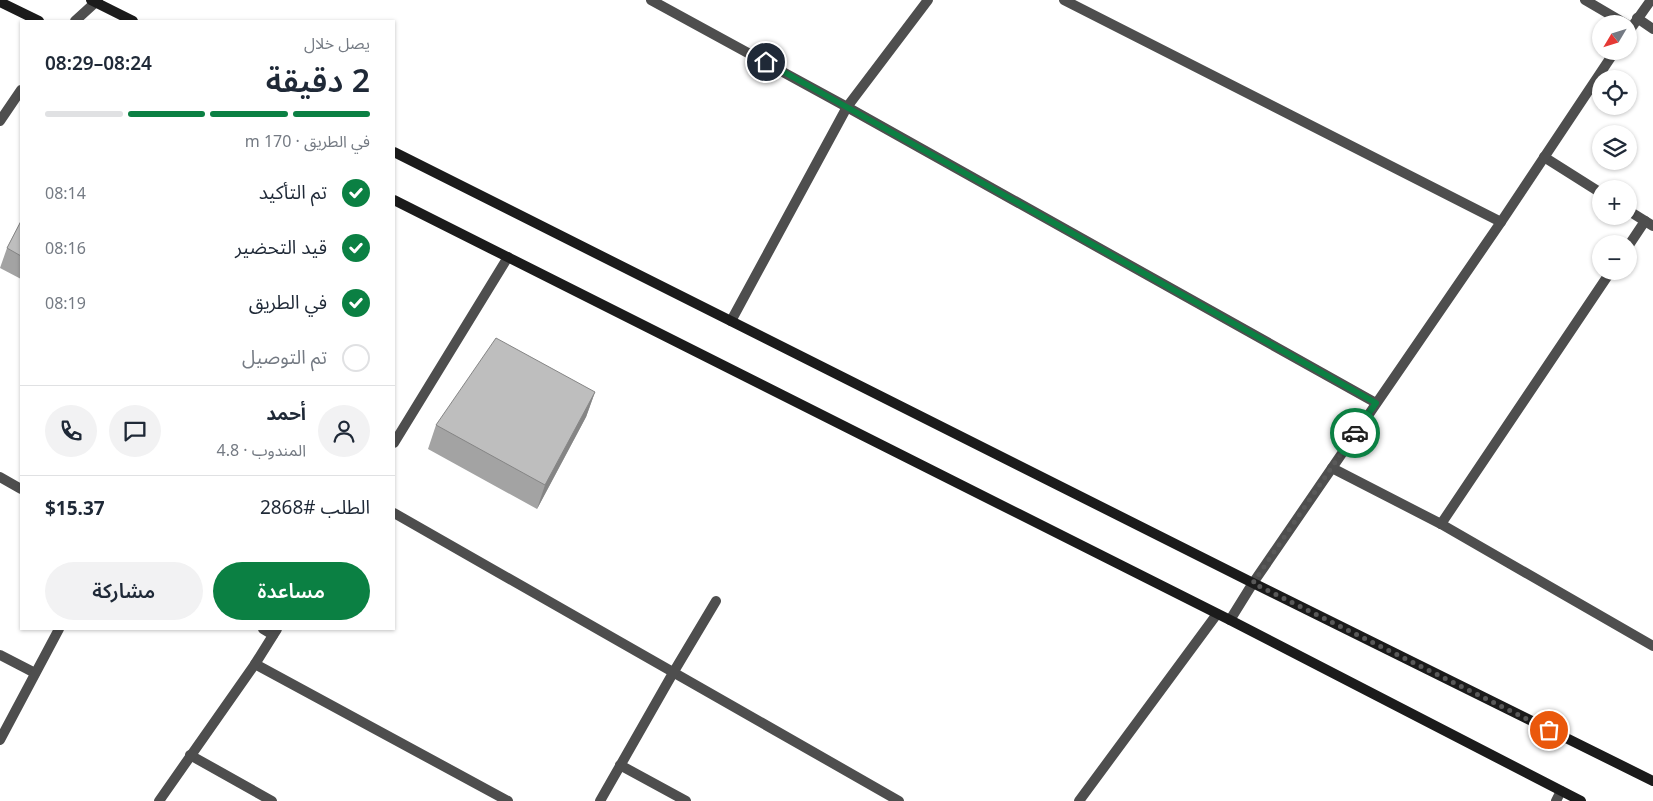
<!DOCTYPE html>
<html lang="ar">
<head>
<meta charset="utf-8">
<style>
  :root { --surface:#fff; --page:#f2f2f3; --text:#1f2937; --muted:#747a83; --line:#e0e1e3; --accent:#0b8043 }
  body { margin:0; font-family:"Noto Sans","Noto Sans Arabic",sans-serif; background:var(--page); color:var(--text); direction:rtl; height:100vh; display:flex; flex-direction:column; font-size:19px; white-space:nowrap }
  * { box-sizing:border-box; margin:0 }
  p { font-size:16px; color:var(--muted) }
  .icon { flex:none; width:28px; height:28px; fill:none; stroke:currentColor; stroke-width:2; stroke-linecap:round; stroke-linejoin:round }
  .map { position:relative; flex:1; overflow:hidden; direction:ltr }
  .sheet { position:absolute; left:20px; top:20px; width:375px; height:610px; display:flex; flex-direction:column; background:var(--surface); border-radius:0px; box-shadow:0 1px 4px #0004; direction:rtl }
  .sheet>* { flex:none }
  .needle { width:32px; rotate:232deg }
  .fabs { position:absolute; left:1592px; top:15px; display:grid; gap:10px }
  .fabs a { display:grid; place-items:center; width:45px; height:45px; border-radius:50%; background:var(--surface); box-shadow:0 1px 4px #0004; font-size:25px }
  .pin { position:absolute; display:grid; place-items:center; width:42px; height:42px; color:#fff; margin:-21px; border:2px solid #fff; border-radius:50%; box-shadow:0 1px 5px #0007 }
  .courier { position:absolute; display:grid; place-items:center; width:50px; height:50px; margin:-25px; border:4px solid #0b8043; border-radius:50%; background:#fff; color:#222; box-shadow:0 1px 6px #0007 }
  .overview em { font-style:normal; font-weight:600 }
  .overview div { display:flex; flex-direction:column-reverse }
  .overview { display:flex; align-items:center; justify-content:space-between; height:85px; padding:0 25px }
  h1 { font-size:32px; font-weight:600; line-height:38px }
  .bar { display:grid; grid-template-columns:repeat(4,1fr); gap:8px 5px; align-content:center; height:60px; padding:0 25px }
  .bar i { height:6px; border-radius:4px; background:var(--line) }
  .bar .on { background:var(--accent) }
  .bar p { grid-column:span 4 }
  .line { display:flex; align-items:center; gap:12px; padding:0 25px; border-top:1px solid var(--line) }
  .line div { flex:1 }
  .round { display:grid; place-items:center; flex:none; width:52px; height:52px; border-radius:26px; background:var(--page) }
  ol { padding:0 25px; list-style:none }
  li { display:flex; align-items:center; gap:15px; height:55px }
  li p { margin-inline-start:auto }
  li .icon { padding:5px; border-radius:50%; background:var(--accent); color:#fff; stroke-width:4 }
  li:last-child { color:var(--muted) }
  li i { width:28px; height:28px; border:2px solid var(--line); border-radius:50% }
  .button { display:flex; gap:10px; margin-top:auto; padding:10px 25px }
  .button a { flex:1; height:58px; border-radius:30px; background:var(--accent); color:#fff; font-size:20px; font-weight:600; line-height:58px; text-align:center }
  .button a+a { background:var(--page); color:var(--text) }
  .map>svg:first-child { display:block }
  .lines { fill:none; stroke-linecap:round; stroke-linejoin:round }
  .street { stroke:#4e4e4e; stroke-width:10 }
  .secondary { stroke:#1b1b1b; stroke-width:10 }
  .wall { fill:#a3a3a3 }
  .shaded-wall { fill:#858585 }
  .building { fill:#bebebe; stroke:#858585 }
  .done { stroke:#595959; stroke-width:5; stroke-dasharray:0 9 }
  .route { stroke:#0b8043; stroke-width:6 }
</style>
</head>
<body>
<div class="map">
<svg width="1653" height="801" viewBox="0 0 1653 801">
  <rect width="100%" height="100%" fill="#fff"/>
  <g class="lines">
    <g class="street">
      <polyline points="651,0 847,107 1376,403"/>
      <polyline points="1064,0 1501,222"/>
      <polyline points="1585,0 1626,24"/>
      <polyline points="1637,18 1653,29"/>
      <polyline points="75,21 98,0"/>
      <polyline points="1629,31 1651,0"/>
      <polyline points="0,121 21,90"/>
      <polyline points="1544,157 1601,193"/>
      <polyline points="1629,211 1653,226"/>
      <polyline points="1629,245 1645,221"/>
      <polyline points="731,321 847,107 928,0"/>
      <polyline points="394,443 508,257"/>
      <polyline points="1332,468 1441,524 1653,646"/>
      <polyline points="0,477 21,489"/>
      <polyline points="394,513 899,801"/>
      <polyline points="1441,524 1611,271"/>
      <polyline points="1230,620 1253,583 1501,222 1615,51"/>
      <polyline points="263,629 273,635"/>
      <polyline points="0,655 35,673"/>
      <polyline points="255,664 508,801"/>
      <polyline points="0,740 59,629"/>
      <polyline points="190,755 272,801"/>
      <polyline points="620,765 686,801"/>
      <polyline points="159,801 255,664 277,629"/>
      <polyline points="600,801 673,673 716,601"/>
      <polyline points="1079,801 1217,614"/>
      <polyline points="1556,801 1561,791"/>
    </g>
    <g class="secondary">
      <polyline points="91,0 133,21"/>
      <polyline points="0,2 39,21"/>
      <polyline points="394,152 1253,583 1653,781"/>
      <polyline points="394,200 1230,620 1581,801"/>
    </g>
  </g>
  <g class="wall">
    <polygon points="21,221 21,279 0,268 7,248"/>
    <polygon points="595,392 586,417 537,509 428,449 436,425"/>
  </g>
  <polygon class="shaded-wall" points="595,392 586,417 537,509 545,485"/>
  <g class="building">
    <polygon points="21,221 21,256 7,248"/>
    <polygon points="496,338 595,392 545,485 436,425"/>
  </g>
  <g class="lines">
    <polyline class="done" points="1355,433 1253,583 1549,730"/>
    <polyline class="route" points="766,62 1376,403 1355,433"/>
  </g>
</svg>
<div class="fabs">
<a><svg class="needle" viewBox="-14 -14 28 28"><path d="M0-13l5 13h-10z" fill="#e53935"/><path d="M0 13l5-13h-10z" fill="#747a83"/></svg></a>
<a><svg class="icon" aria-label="locate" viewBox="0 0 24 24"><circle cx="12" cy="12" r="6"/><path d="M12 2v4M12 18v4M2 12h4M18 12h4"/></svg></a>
<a><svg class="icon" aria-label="layers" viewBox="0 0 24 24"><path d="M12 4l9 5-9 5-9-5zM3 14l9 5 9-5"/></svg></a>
<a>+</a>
<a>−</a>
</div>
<div class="pin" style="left:1549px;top:730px;background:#ea580c"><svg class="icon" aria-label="bag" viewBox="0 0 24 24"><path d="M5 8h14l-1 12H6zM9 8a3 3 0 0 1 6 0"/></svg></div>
<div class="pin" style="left:766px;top:62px;background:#1f2937"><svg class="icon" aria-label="home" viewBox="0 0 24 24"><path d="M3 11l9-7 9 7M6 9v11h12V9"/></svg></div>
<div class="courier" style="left:1355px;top:433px"><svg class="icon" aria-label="car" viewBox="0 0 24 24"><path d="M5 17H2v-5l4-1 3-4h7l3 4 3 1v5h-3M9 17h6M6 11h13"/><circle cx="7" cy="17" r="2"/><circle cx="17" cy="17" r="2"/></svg></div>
<section class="sheet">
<div class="overview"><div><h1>2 دقيقة</h1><p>يصل خلال</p></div><em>08:24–08:29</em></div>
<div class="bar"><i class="on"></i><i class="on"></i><i class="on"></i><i></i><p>في الطريق · 170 m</p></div>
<ol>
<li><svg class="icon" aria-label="check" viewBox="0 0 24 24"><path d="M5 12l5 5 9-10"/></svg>تم التأكيد<p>08:14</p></li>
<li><svg class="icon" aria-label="check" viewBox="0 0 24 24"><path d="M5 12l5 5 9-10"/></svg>قيد التحضير<p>08:16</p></li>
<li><svg class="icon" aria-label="check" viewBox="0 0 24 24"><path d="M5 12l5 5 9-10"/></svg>في الطريق<p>08:19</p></li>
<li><i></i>تم التوصيل</li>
</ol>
<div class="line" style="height:90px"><a class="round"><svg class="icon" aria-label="person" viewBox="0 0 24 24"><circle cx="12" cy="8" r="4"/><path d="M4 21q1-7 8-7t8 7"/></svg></a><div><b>أحمد</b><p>المندوب · 4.8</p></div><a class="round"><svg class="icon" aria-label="chat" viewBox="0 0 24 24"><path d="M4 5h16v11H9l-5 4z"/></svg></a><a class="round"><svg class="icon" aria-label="phone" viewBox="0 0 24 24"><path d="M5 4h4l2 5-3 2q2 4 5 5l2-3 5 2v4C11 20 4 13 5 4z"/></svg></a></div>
<div class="line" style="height:65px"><div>الطلب #2868</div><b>$15.37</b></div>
<div class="button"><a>مساعدة</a><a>مشاركة</a></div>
</section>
</div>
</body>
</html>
